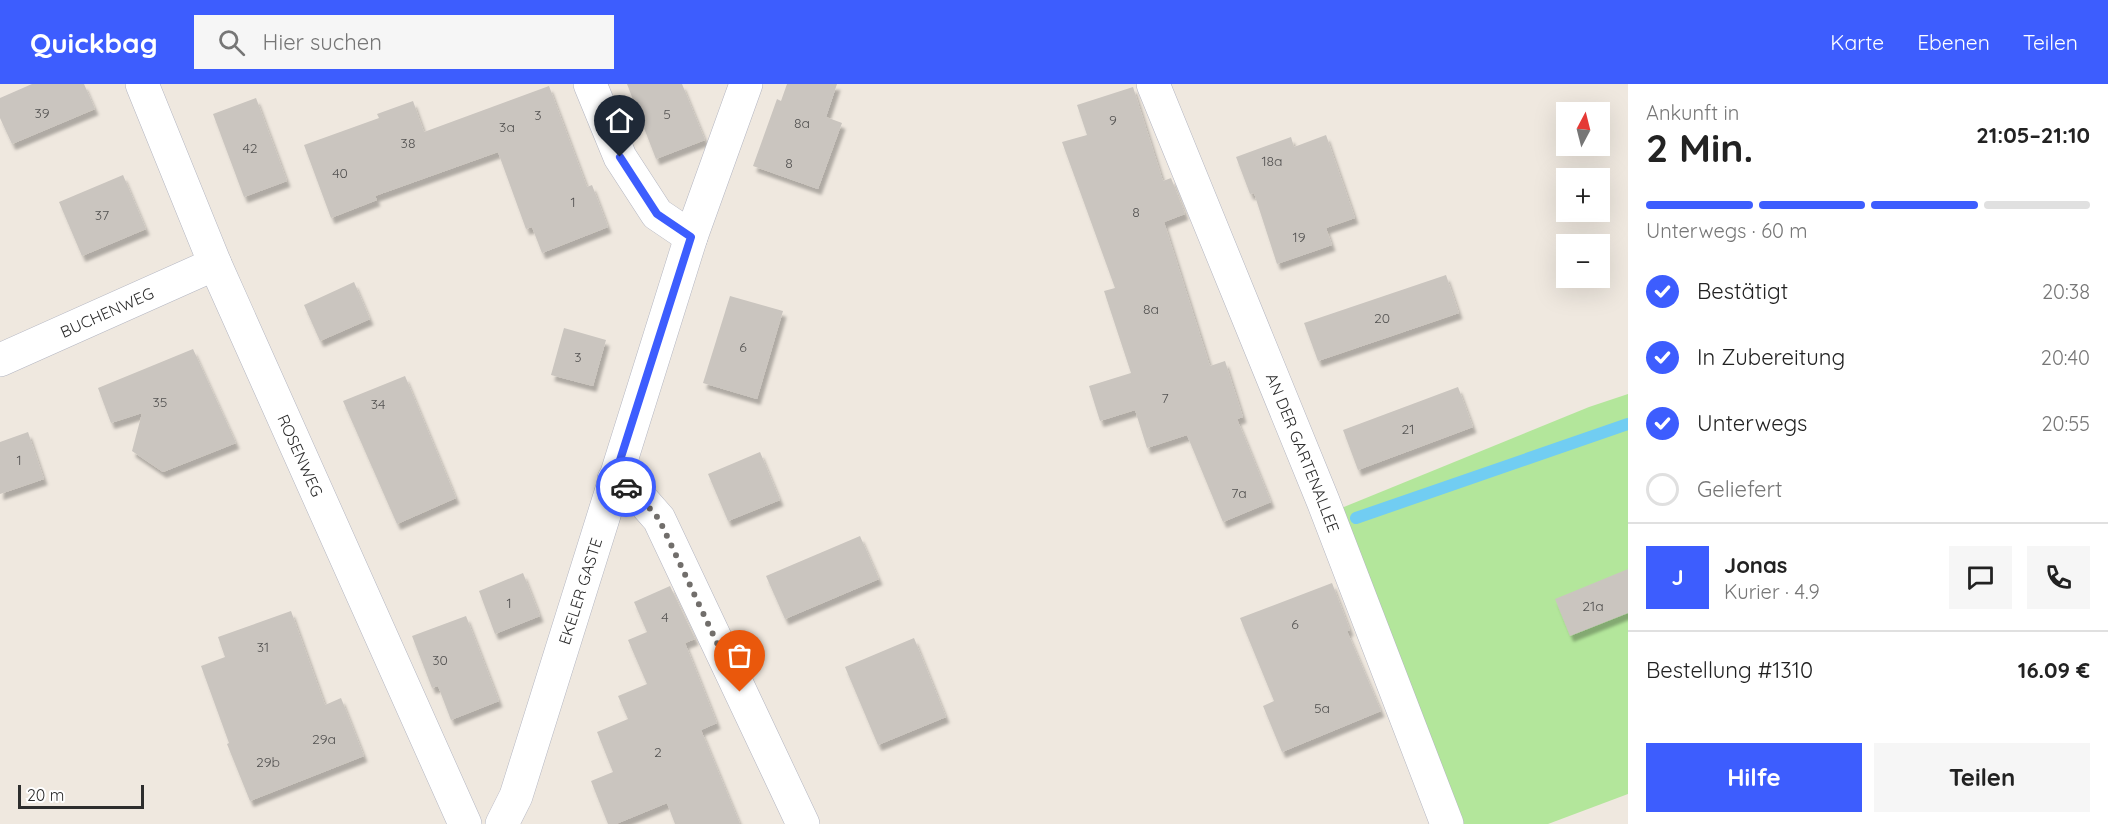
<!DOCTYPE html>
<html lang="de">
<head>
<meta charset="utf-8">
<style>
  :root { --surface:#fff; --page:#f6f6f6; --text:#222; --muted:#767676; --line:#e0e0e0; --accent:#3d5dfe }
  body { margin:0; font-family:Quicksand,sans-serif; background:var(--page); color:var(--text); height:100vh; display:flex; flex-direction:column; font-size:22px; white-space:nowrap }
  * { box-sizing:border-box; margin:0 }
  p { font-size:20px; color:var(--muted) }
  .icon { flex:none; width:33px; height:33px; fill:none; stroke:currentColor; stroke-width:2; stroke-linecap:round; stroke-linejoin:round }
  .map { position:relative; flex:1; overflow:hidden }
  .details { display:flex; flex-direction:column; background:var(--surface); width:480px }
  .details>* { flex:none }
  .needle { width:39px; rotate:7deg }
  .controls { position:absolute; left:1556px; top:18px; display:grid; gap:12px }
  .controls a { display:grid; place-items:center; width:54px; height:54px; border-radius:0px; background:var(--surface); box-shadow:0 6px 24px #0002; font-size:30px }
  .scale { position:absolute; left:18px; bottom:15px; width:126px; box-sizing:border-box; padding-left:6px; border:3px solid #2d2d2d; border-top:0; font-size:16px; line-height:21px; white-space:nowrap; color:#2d2d2d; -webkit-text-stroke:4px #fff; paint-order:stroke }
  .pin { position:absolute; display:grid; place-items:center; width:51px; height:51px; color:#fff; margin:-62px -26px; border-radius:50% 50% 50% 0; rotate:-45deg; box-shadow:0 0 6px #0007 }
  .pin .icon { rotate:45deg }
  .courier { position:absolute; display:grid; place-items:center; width:60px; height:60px; margin:-30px; border:4px solid #3d5dfe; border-radius:50%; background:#fff; color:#222; box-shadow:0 2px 8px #0007 }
  .overview em { font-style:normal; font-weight:700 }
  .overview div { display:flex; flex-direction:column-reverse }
  .overview { display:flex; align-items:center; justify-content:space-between; height:102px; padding:0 18px }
  h1 { font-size:39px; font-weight:700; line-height:45px }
  .bar { display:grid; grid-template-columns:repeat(4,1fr); gap:9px 6px; align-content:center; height:72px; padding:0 18px }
  .bar i { height:8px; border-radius:4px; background:var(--line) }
  .bar .active { background:var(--accent) }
  .bar p { grid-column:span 4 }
  .line { display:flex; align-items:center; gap:15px; padding:0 18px; border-top:2px solid var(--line) }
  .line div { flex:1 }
  .round { display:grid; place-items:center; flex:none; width:63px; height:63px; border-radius:0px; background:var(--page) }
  ol { padding:0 18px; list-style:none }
  li { display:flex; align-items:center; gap:18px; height:66px }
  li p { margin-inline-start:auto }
  li .icon { padding:6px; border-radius:50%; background:var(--accent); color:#fff; stroke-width:4 }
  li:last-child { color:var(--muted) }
  li i { width:33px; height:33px; border:3px solid var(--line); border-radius:50% }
  .cta { display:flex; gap:12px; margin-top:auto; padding:12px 18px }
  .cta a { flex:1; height:69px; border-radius:0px; background:var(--accent); color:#fff; font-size:24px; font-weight:700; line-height:69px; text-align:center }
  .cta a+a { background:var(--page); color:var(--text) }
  header { display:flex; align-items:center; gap:36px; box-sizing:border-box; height:84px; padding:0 30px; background:var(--accent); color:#fff }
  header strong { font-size:28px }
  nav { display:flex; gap:33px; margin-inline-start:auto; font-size:21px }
  .search { width:420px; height:54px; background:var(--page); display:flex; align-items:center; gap:15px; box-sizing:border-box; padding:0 21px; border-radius:0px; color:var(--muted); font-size:22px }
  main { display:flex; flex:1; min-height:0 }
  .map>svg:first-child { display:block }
  .green { fill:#b3e69b }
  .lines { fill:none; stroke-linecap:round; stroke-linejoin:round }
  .stream { stroke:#71cdf2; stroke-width:12 }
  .building { fill:#cac5bf; filter:url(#shadow) }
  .street-casing { stroke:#b3b5c1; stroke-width:34 }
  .street { stroke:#fff; stroke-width:33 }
  .done { stroke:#716e6b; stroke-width:6; stroke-dasharray:0 10.8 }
  .route { stroke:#3d5dfe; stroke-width:8 }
  .labels { text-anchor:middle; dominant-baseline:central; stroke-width:4.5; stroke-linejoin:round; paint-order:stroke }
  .number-label { font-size:14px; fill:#545352 }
  .street-label { font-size:16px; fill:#2d2d2d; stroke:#fff }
</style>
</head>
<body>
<header>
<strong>Quickbag</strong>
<div class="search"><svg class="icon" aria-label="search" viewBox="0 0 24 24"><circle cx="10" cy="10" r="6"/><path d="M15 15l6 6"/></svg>Hier suchen</div>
<nav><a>Karte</a><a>Ebenen</a><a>Teilen</a></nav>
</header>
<main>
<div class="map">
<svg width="1628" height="740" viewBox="0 0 1628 740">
  <defs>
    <filter id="shadow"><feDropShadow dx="3.5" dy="6" stdDeviation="1.5" flood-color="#0004"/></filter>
  </defs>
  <rect width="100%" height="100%" fill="#efe8df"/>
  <polygon class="green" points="1628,310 1628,710 1548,740 1452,740 1339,425 1589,323"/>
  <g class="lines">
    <polyline class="stream" points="1356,434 1628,340"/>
  </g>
  <g class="building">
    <polygon points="32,0 84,0 95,25 12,60 0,34 0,14"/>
    <polygon points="627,0 682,0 705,56 656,75"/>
    <polygon points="787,0 837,0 826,33 842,39 818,105 753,82 777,15 781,17"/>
    <polygon points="549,2 587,103 592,101 608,143 542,169 532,143 526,145 498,68 375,112 377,116 331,134 304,61 379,34 377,30 413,17 424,48"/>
    <polygon points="1133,3 1163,97 1171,94 1185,130 1164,138 1210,282 1225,277 1243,333 1237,335 1271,418 1223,438 1187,351 1147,364 1135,326 1100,337 1089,302 1131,289 1104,207 1115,204 1062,58 1087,51 1077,21"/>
    <polygon points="256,14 287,97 244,113 213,30"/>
    <polygon points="1326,51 1355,134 1326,144 1332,161 1277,180 1254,109 1250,110 1236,73 1291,53 1294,63"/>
    <polygon points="123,91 146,145 82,172 59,118"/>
    <polygon points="1446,191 1459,229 1318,277 1304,239"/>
    <polygon points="354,198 370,235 320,257 304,221"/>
    <polygon points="730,212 783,227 757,315 703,299"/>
    <polygon points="564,244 606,256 593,302 551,291"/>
    <polygon points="193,265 236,359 163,388 132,367 142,329 111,339 98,304"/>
    <polygon points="405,292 456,414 397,440 343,317"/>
    <polygon points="1458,303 1473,343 1358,386 1343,346"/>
    <polygon points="28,348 44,395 0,410 0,358"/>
    <polygon points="760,368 780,416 728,437 708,390"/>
    <polygon points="860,452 879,495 785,535 766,492"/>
    <polygon points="1628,485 1628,529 1570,552 1555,515"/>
    <polygon points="523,489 540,532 495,550 479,507"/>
    <polygon points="1332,499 1350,546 1347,547 1381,627 1282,668 1263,622 1274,617 1240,534"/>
    <polygon points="670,502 695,555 685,559 717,639 701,646 740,740 675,740 667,719 616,740 608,740 591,697 613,688 597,648 628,635 618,612 647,600 628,556 647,548 634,518"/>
    <polygon points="291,527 325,621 341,614 364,672 250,717 227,660 229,659 201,582 225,573 218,553"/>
    <polygon points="466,532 499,617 451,636 438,602 432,604 412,552"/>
    <polygon points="914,554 946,633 878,661 845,583"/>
  </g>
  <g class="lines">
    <g class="street-casing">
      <g id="street">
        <path id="s1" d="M142 0 215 180 465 740"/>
        <polyline points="590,0 620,73 657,130 691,153"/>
        <path id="s2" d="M1153 0 1323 417 1447 740"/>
        <path id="s3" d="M0 276 215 180"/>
        <polyline points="614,395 637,410 659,435 803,740"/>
        <path id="s4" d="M502 740 516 712 691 153 746 0"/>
      </g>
    </g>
    <use href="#street" class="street"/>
  </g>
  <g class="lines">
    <polyline class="done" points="626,403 637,410 659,435 740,608"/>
    <polyline class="route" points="620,73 657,130 691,153 614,395 626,403"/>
  </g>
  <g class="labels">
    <g class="number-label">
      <text x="42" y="29">39</text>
      <text x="667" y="30">5</text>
      <text x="538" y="31">3</text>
      <text x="1113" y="36">9</text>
      <text x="802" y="39">8a</text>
      <text x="507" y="43">3a</text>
      <text x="408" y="59">38</text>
      <text x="250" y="64">42</text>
      <text x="1272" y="77">18a</text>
      <text x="789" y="79">8</text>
      <text x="340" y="89">40</text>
      <text x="573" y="118">1</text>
      <text x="1136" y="128">8</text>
      <text x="102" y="131">37</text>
      <text x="1299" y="153">19</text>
      <text x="1151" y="225">8a</text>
      <text x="1382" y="234">20</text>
      <text x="743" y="263">6</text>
      <text x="578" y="273">3</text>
      <text x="1165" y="314">7</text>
      <text x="160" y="318">35</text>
      <text x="378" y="320">34</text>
      <text x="1408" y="345">21</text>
      <text x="19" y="376">1</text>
      <text x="1239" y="409">7a</text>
      <text x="509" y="519">1</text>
      <text x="1593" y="522">21a</text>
      <text x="665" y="533">4</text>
      <text x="1295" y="540">6</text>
      <text x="263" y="563">31</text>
      <text x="440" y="576">30</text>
      <text x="1322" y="624">5a</text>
      <text x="324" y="655">29a</text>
      <text x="658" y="668">2</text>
      <text x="268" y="678">29b</text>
    </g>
    <g class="street-label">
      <text stroke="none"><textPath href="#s3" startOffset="117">BUCHENWEG</textPath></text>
      <text stroke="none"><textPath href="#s2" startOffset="398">AN DER GARTENALLEE</textPath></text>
      <text stroke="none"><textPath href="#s1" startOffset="404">ROSENWEG</textPath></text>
      <text stroke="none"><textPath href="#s4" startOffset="246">EKELER GASTE</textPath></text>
    </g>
  </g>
</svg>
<div class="controls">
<a><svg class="needle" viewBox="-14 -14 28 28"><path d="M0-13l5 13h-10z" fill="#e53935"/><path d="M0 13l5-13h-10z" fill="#767676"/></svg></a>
<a>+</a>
<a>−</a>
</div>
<div class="scale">20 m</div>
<div class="pin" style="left:740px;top:608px;background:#ea580c"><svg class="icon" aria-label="bag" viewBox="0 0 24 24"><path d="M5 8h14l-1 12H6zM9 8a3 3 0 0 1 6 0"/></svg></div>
<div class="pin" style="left:620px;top:73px;background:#1f2937"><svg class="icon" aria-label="home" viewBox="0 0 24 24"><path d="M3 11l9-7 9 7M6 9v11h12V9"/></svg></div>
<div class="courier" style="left:626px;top:403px"><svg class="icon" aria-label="car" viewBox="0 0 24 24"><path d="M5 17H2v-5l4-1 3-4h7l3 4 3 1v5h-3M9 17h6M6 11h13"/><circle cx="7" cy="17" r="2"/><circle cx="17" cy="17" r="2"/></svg></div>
</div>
<section class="details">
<div class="overview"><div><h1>2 Min.</h1><p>Ankunft in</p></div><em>21:05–21:10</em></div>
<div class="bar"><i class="active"></i><i class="active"></i><i class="active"></i><i></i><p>Unterwegs · 60 m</p></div>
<ol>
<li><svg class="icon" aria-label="check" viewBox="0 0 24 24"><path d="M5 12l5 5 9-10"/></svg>Bestätigt<p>20:38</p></li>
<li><svg class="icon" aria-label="check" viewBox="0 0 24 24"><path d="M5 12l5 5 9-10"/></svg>In Zubereitung<p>20:40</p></li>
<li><svg class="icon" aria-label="check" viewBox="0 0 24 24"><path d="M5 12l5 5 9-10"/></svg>Unterwegs<p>20:55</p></li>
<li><i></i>Geliefert</li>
</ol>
<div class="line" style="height:108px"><b class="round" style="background:var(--accent);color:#fff">J</b><div><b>Jonas</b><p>Kurier · 4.9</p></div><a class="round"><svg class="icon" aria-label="chat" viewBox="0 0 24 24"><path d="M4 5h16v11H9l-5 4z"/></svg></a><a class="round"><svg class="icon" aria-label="phone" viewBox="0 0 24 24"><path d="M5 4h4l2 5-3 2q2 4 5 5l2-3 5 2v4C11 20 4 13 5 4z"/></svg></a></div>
<div class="line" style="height:78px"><div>Bestellung #1310</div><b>16.09 €</b></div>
<div class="cta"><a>Hilfe</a><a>Teilen</a></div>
</section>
</main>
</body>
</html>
